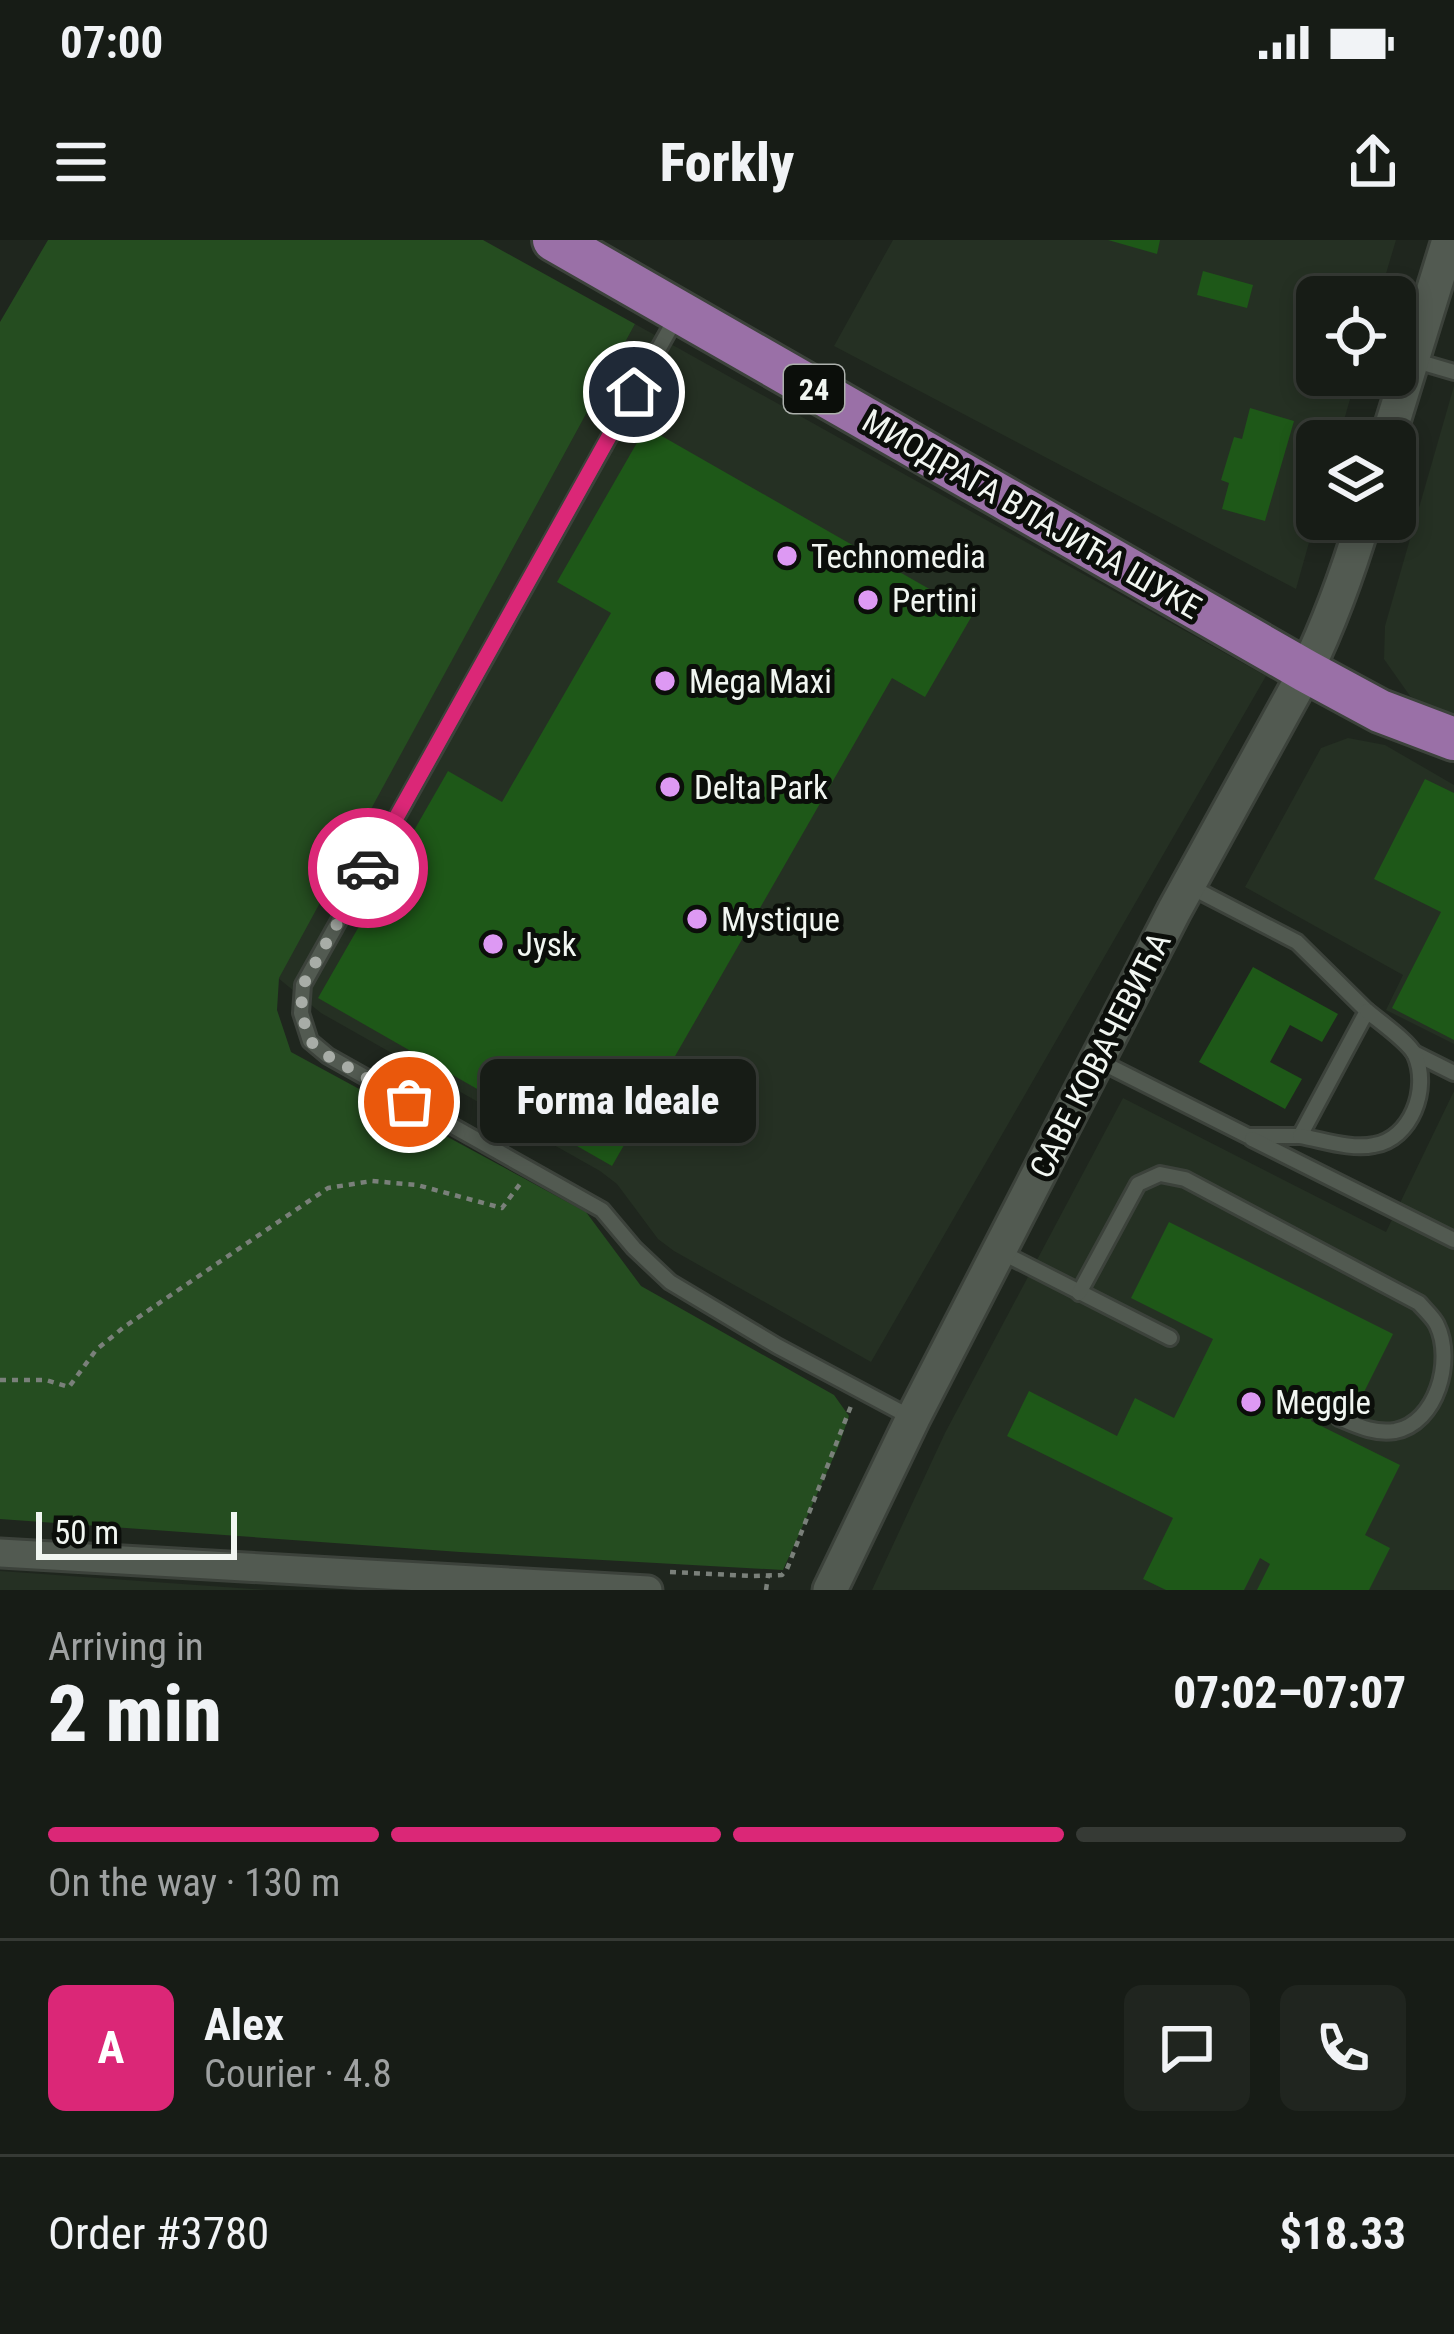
<!DOCTYPE html>
<html lang="en">
<head>
<meta charset="utf-8">
<style>
  :root { --surface:#171c16; --page:#20251f; --text:#f1f3f6; --muted:#9ea1a1; --line:#363a35; --accent:#db2777 }
  body { margin:0; font-family:"Roboto Condensed",sans-serif; background:var(--page); color:var(--text); height:100vh; display:flex; flex-direction:column; font-size:45px; white-space:nowrap }
  * { box-sizing:border-box; margin:0 }
  p { font-size:39px; color:var(--muted) }
  .icon { flex:none; width:66px; height:66px; fill:none; stroke:currentColor; stroke-width:2; stroke-linecap:round; stroke-linejoin:round }
  .map { position:relative; height:1350px; overflow:hidden }
  .drawer { display:flex; flex-direction:column; background:var(--surface); flex:1 }
  .drawer>* { flex:none }
  .controls { position:absolute; left:1296px; top:36px; display:grid; gap:24px }
  .controls a { display:grid; place-items:center; width:120px; height:120px; border-radius:18px; background:var(--surface); box-shadow:0 6px 18px #0003,0 0 0 3px var(--line); font-size:60px }
  .scale { position:absolute; left:36px; bottom:30px; width:201px; box-sizing:border-box; padding-left:12px; border:6px solid #f1f6f1; border-top:0; font-size:33px; line-height:42px; white-space:nowrap; color:#f1f6f1; -webkit-text-stroke:9px #0b0e0a; paint-order:stroke }
  .pin { position:absolute; display:grid; place-items:center; width:102px; height:102px; color:#fff; margin:-51px; border:6px solid #fff; border-radius:50%; box-shadow:0 3px 12px #0007 }
  .courier { position:absolute; display:grid; place-items:center; width:120px; height:120px; margin:-60px; border:9px solid #db2777; border-radius:50%; background:#fff; color:#222; box-shadow:0 3px 15px #0007 }
  .bubble { position:absolute; height:84px; border-radius:18px; background:var(--surface); box-shadow:0 6px 18px #0003,0 0 0 3px var(--line); font-size:39px; font-weight:800; line-height:84px; text-align:center }
  .head em { font-style:normal; font-weight:800 }
  .head div { display:flex; flex-direction:column-reverse }
  .head { display:flex; align-items:center; justify-content:space-between; height:204px; padding:0 48px }
  h1 { font-size:78px; font-weight:800; line-height:90px }
  .bar { display:grid; grid-template-columns:repeat(4,1fr); gap:18px 12px; align-content:center; height:144px; padding:0 48px }
  .bar i { height:15px; border-radius:9px; background:var(--line) }
  .bar .on { background:var(--accent) }
  .bar p { grid-column:span 4 }
  .line { display:flex; align-items:center; gap:30px; padding:0 48px; border-top:3px solid var(--line) }
  .line div { flex:1 }
  .round { display:grid; place-items:center; flex:none; width:126px; height:126px; border-radius:18px; background:var(--page) }
  .status { display:flex; justify-content:space-between; align-items:center; height:84px; padding:0 60px; background:var(--surface); direction:ltr }
  .status svg { height:33px; fill:currentColor }
  header { display:flex; justify-content:space-between; align-items:center; height:156px; padding:0 48px; background:var(--surface); font-size:54px; font-weight:800 }
  .map>svg:first-child { display:block }
  .built { fill:#253023 }
  .green { fill:#254d20 }
  .building { fill:#1e5818 }
  .lines { fill:none; stroke-linecap:round; stroke-linejoin:round }
  .service-casing { stroke:#3c423b; stroke-width:20 }
  .minor-casing { stroke:#3c423b; stroke-width:33 }
  .tertiary-casing { stroke:#3c423b; stroke-width:39 }
  .primary-casing { stroke:#3c423b; stroke-width:48 }
  .path { stroke:#7a807a; stroke-width:4.5; stroke-dasharray:6 6; stroke-linecap:butt }
  .service { stroke:#525a51; stroke-width:14 }
  .minor { stroke:#525a51; stroke-width:27 }
  .tertiary { stroke:#525a51; stroke-width:33 }
  .primary { stroke:#9a70a7; stroke-width:42 }
  .done { stroke:#a8ada7; stroke-width:12; stroke-dasharray:0 21.6 }
  .route { stroke:#db2777; stroke-width:15 }
  .poi-dot { fill:#dd99f3; stroke:#0b0e0a; stroke-width:4.5 }
  .labels { text-anchor:middle; dominant-baseline:central; stroke-width:10; stroke-linejoin:round; paint-order:stroke }
  .shield { fill:#0b0e0a; stroke:#acb0ac; stroke-width:3 }
  .shield-label { font-size:30px; font-weight:bold; fill:#f1f6f1 }
  .street-label { font-size:33px; fill:#f1f6f1; stroke:#0b0e0a }
  .poi-label { font-size:33px; fill:#f1f6f1; stroke:#0b0e0a; text-anchor:start }
</style>
</head>
<body>
<div class="status"><b>07:00</b><svg viewBox="0 0 49 12"><path d="M0 12V9h3v3zM5 12V6h3v6zM10 12V3h3v9zM15 12V0h3v12zM26 1h20v11H26zM47 4h2v5h-2z"/></svg></div>
<header><svg class="icon" aria-label="menu" viewBox="0 0 24 24"><path d="M4 6h16M4 12h16M4 18h16"/></svg>Forkly<svg class="icon" aria-label="share" viewBox="0 0 24 24"><path d="M12 15V3M7 8l5-5 5 5M5 13v7h14v-7"/></svg></header>
<div class="map">
<svg width="1454" height="1350" viewBox="0 0 1454 1350">
  <rect width="100%" height="100%" fill="#1f261e"/>
  <g class="built">
    <polygon points="893,0 1396,0 1379,57 1317,57 1317,135 1357,135 1338,201 1317,201 1317,274 1296,349 834,106"/>
    <polygon points="635,84 1266,436 871,1122 674,1011 658,999 617,944 600,931 321,773 278,738"/>
    <polygon points="1454,146 1454,480 1410,456 1384,419 1385,386"/>
    <polygon points="1348,498 1385,505 1454,545 1454,804 1386,770 1403,735 1245,647 1321,508"/>
    <polygon points="1454,851 1454,1350 872,1350 945,1193 1123,858 1386,992"/>
    <polygon points="0,1331 268,1350 0,1350"/>
  </g>
  <polygon class="green" points="48,0 483,0 635,84 279,738 277,770 291,812 586,972 641,1046 834,1155 849,1176 839,1205 783,1330 460,1312 0,1279 0,82"/>
  <g class="building">
    <polygon points="1108,0 1160,0 1157,14"/>
    <polygon points="1203,31 1253,45 1247,68 1197,55"/>
    <polygon points="1250,168 1294,181 1265,281 1222,269 1229,243 1221,240 1234,197 1242,199"/>
    <polygon points="646,187 973,374 925,457 892,438 612,926 318,758 448,531 502,562 611,373 557,342"/>
    <polygon points="1425,539 1454,553 1454,800 1392,768 1441,672 1374,639"/>
    <polygon points="1253,727 1338,774 1322,802 1290,785 1270,822 1302,839 1285,869 1199,822"/>
    <polygon points="1169,982 1393,1094 1357,1166 1326,1151 1311,1181 1400,1225 1365,1295 1390,1308 1369,1350 1257,1350 1270,1324 1260,1318 1244,1350 1166,1350 1143,1339 1173,1278 1007,1196 1029,1151 1117,1196 1135,1158 1174,1178 1213,1099 1131,1058"/>
  </g>
  <g class="lines">
    <g class="service-casing">
      <g id="service">
        <polyline points="677,76 303,745 301,773 310,801 328,816 602,970 634,1008 670,1042 777,1106 912,1178"/>
        <polyline points="1413,120 1454,132"/>
        <polyline points="1414,813 1454,833"/>
        <polyline points="1097,820 1248,896 1300,896 1367,771 1297,702 1189,646"/>
        <path d="M1300 896C1323 900 1352 910 1374 905 1411 899 1430 849 1415 815 1409 802 1379 781 1367 771"/>
        <polyline points="1252,899 1454,1000"/>
        <polyline points="999,1011 1170,1098"/>
        <path d="M1079 1053 1138 944 1160 934 1185 939 1419 1063C1424 1069 1434 1078 1437 1085 1454 1120 1437 1183 1395 1191 1374 1194 1358 1186 1339 1178"/>
      </g>
    </g>
    <g class="minor-casing">
      <polyline id="minor" points="0,1313 648,1350"/>
    </g>
    <g class="tertiary-casing">
      <g id="tertiary">
        <polyline points="1387,201 1449,0"/>
        <path d="M830 1350 913 1178 1174 671 1306 431C1330 382 1348 332 1364 279"/>
      </g>
    </g>
    <g class="primary-casing">
      <polyline id="primary" points="554,0 1306,431 1380,471 1454,499"/>
    </g>
    <g class="path">
      <polyline points="0,1140 46,1140 69,1147 96,1110 124,1087 328,948 372,941 417,945 502,968 520,944"/>
      <polyline points="670,1332 753,1336 782,1335 787,1329 851,1166"/>
      <polyline points="766,1350 768,1336"/>
    </g>
    <use href="#service" class="service"/>
    <use href="#minor" class="minor"/>
    <use href="#tertiary" class="tertiary"/>
    <use href="#primary" class="primary"/>
  </g>
  <g class="lines">
    <polyline class="done" points="368,628 303,745 301,772 310,801 328,816 409,862"/>
    <polyline class="route" points="368,628 634,152"/>
  </g>
  <g class="poi-dot">
    <circle cx="787" cy="316" r="12"/>
    <circle cx="868" cy="360" r="12"/>
    <circle cx="665" cy="441" r="12"/>
    <circle cx="670" cy="547" r="12"/>
    <circle cx="697" cy="679" r="12"/>
    <circle cx="493" cy="704" r="12"/>
    <circle cx="1251" cy="1162" r="12"/>
  </g>
  <g class="labels">
    <rect class="shield" x="784" y="125" width="60" height="48" rx="9"/>
    <g class="shield-label">
      <text x="814" y="149">24</text>
    </g>
    <g class="street-label">
      <text transform="translate(1032 274) rotate(30)">МИОДРАГА ВЛАЈИЋА ШУКЕ</text>
      <text transform="translate(1100 815) rotate(-63)">САВЕ КОВАЧЕВИЋА</text>
    </g>
    <g class="poi-label">
      <text x="811" y="316">Technomedia</text>
      <text x="892" y="360">Pertini</text>
      <text x="689" y="441">Mega Maxi</text>
      <text x="694" y="547">Delta Park</text>
      <text x="721" y="679">Mystique</text>
      <text x="517" y="704">Jysk</text>
      <text x="1275" y="1162">Meggle</text>
    </g>
  </g>
</svg>
<div class="controls">
<a><svg class="icon" aria-label="locate" viewBox="0 0 24 24"><circle cx="12" cy="12" r="6"/><path d="M12 2v4M12 18v4M2 12h4M18 12h4"/></svg></a>
<a><svg class="icon" aria-label="layers" viewBox="0 0 24 24"><path d="M12 4l9 5-9 5-9-5zM3 14l9 5 9-5"/></svg></a>
</div>
<div class="scale">50 m</div>
<div class="pin" style="left:409px;top:862px;background:#ea580c"><svg class="icon" aria-label="bag" viewBox="0 0 24 24"><path d="M5 8h14l-1 12H6zM9 8a3 3 0 0 1 6 0"/></svg></div>
<div class="pin" style="left:634px;top:152px;background:#1f2937"><svg class="icon" aria-label="home" viewBox="0 0 24 24"><path d="M3 11l9-7 9 7M6 9v11h12V9"/></svg></div>
<div class="courier" style="left:368px;top:628px"><svg class="icon" aria-label="car" viewBox="0 0 24 24"><path d="M5 17H2v-5l4-1 3-4h7l3 4 3 1v5h-3M9 17h6M6 11h13"/><circle cx="7" cy="17" r="2"/><circle cx="17" cy="17" r="2"/></svg></div>
<div class="bubble" style="left:480px;top:819px;width:276px">Forma Ideale</div>
</div>
<section class="drawer">
<div class="head"><div><h1>2 min</h1><p>Arriving in</p></div><em>07:02–07:07</em></div>
<div class="bar"><i class="on"></i><i class="on"></i><i class="on"></i><i></i><p>On the way · 130 m</p></div>
<div class="line" style="height:216px"><b class="round" style="background:var(--accent);color:#fff">A</b><div><b>Alex</b><p>Courier · 4.8</p></div><a class="round"><svg class="icon" aria-label="chat" viewBox="0 0 24 24"><path d="M4 5h16v11H9l-5 4z"/></svg></a><a class="round"><svg class="icon" aria-label="phone" viewBox="0 0 24 24"><path d="M5 4h4l2 5-3 2q2 4 5 5l2-3 5 2v4C11 20 4 13 5 4z"/></svg></a></div>
<div class="line" style="height:156px"><div>Order #3780</div><b>$18.33</b></div>
</section>
</body>
</html>
